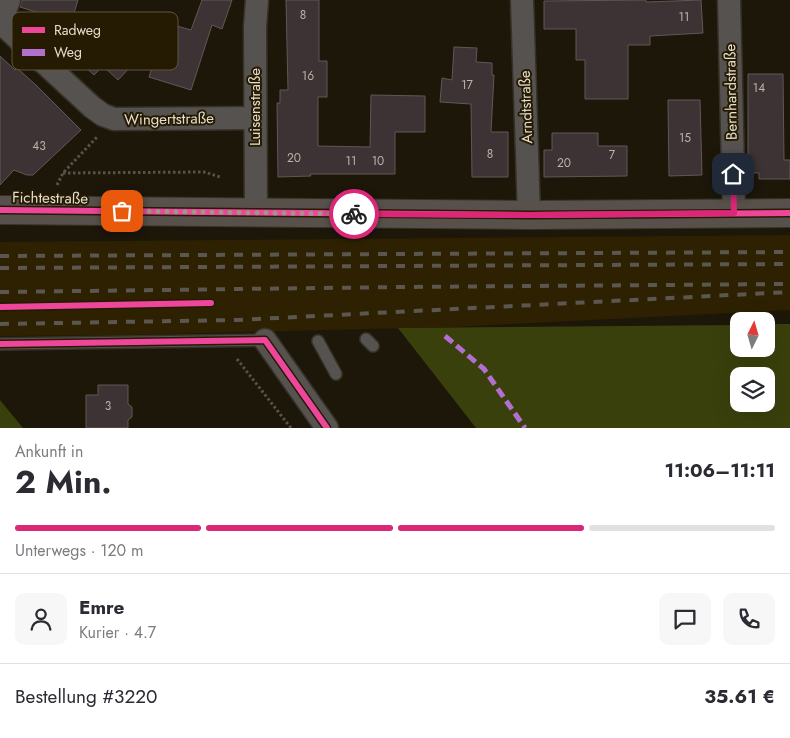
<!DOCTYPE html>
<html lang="de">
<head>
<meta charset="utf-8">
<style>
  :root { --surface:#fff; --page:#f7f7f7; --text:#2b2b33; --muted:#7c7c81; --line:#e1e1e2; --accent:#db2777 }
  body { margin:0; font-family:Jost,sans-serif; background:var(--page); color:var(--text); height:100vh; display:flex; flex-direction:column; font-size:19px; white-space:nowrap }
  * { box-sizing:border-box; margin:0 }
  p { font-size:16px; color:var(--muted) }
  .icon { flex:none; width:28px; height:28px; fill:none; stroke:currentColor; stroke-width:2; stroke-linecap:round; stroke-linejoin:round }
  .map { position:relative; height:428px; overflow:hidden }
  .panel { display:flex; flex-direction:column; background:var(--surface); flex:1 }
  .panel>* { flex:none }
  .needle { width:32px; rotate:5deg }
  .buttons { position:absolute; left:730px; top:312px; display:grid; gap:10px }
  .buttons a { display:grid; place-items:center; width:45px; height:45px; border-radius:10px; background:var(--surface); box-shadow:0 5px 20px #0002; font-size:25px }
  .pin { position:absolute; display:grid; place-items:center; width:42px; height:42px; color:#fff; margin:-21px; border-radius:10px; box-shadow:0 2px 8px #0006 }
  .courier { position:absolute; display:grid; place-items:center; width:50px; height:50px; margin:-25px; border:4px solid #db2777; border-radius:50%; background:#fff; color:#222; box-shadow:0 1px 6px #0007 }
  .summary em { font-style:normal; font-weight:700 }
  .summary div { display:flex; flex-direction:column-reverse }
  .summary { display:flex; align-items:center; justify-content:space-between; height:85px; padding:0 15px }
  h1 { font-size:32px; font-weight:700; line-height:38px }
  .bar { display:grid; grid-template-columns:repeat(4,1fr); gap:8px 5px; align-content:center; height:60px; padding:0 15px }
  .bar i { height:6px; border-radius:4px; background:var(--line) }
  .bar .active { background:var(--accent) }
  .bar p { grid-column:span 4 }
  .line { display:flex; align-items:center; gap:12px; padding:0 15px; border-top:1px solid var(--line) }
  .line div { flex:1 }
  .round { display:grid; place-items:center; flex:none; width:52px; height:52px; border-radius:10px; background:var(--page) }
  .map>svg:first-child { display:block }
  .built { fill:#2d2101 }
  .green { fill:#3a400c; fill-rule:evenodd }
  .building { fill:#3d3234; stroke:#605856 }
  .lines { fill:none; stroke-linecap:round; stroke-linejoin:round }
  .lane-casing { stroke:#373227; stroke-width:14 }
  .street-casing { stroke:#373227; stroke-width:25 }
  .primary-casing { stroke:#373227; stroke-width:30 }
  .path { stroke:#57524c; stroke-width:3; stroke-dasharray:2.5 2.5; stroke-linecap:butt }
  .lane { stroke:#56524f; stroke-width:11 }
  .street { stroke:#56524f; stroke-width:22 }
  .primary { stroke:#58514b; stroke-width:28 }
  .rail { stroke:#5b5750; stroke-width:4; stroke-dasharray:9 9; stroke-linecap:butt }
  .quiet { stroke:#b36fd0; stroke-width:5; stroke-dasharray:10 5; stroke-linecap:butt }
  .cycleway-casing { stroke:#251a02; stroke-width:9 }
  .cycleway { stroke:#ed469a; stroke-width:6 }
  .done { stroke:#9f988a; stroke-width:5; stroke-dasharray:0 9 }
  .route { stroke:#db2777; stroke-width:6 }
  .labels { text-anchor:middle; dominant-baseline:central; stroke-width:4; stroke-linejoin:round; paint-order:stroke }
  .number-label { font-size:12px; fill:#bbb3a8 }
  .street-label { font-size:15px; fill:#e5decf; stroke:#251a02 }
  .key { fill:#251a02; stroke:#5f5540; stroke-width:1 }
  .key-label { font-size:14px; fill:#e5decf }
</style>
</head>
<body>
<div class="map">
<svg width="790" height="428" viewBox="0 0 790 428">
  <rect width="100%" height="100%" fill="#1d170a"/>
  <polygon class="built" points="790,235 790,310 453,327 126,335 0,336 0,242"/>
  <g class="green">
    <path d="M766 324H790V428H476L398 328 739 325V349H766ZM739 376H766V404H739Z"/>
    <polygon points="0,400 23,428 0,428"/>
  </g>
  <g class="building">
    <polygon points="22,0 78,0 71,23 20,7"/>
    <polygon points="202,0 232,0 222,29 212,25 191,90 149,77 166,23 191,30"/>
    <polygon points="286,0 319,0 319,61 327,61 327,97 318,97 318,146 370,147 371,95 425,96 425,132 395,132 395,174 310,174 311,176 278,177 277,103 280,103 280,90 288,90"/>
    <polygon points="646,0 646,2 701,0 703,33 650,36 650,45 628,45 628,99 585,99 585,60 576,60 576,29 544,29 544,1"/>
    <polygon points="107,16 126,35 114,47 133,64 118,80 103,66 94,75 71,54"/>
    <polygon points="454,47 477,48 476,62 492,63 492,75 494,75 491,132 508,132 508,177 472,177 471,104 440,102 442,78 452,80"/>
    <polygon points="0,56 15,70 17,68 37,86 81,130 33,175 27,175 14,170 0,185"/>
    <polygon points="748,74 783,74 784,160 790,160 790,179 759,179 759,173 748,173"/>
    <polygon points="668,100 700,100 702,175 669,176"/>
    <polygon points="552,133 598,133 598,146 627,146 627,176 544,177 544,150 552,150"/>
    <polygon points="98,385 128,385 128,404 132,407 132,417 128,420 128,428 86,428 86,395 98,395"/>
  </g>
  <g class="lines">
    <g class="lane-casing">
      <g id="lane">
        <polyline points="366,339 373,346"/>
        <polyline points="318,341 336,374"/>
        <polyline points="0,344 265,340"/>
      </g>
    </g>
    <g class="street-casing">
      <g id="street">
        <polyline points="522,0 529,215"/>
        <polyline points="729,0 734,213"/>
        <polyline points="0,22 92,107 103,115 114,119 255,118"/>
        <polyline points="1,23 9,0"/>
        <polyline points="256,213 255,27 257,0"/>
        <polyline points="265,340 327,428"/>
      </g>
    </g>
    <g class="primary-casing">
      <polyline id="primary" points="0,210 529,215 790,213"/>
    </g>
    <g class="path">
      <polyline points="63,173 204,172 220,177"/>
      <polyline points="57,185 63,173 98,136"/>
      <polyline points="237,359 291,428"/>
    </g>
    <use href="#lane" class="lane"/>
    <use href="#street" class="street"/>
    <use href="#primary" class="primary"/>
    <g class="rail">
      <polyline points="0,256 790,252"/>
      <polyline points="0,268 790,264"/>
      <polyline points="0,292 403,287 790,284"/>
      <polyline points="0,324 237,320 790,292"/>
    </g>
    <polyline class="quiet" points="445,336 484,369 525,428"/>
    <g class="cycleway-casing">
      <g id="cycleway">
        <polyline points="0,210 529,215 790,213"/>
        <polyline points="0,307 211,303"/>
        <polyline points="0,344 265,340 327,428"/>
      </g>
    </g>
    <use href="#cycleway" class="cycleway"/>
  </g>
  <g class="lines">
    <polyline class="done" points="122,211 354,214"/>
    <polyline class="route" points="354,214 529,215 734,213 733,174"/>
  </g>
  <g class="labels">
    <g class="number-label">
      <text x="303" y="15">8</text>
      <text x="684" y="17">11</text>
      <text x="308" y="76">16</text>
      <text x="467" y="85">17</text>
      <text x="759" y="88">14</text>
      <text x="685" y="138">15</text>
      <text x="39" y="146">43</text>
      <text x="490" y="154">8</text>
      <text x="612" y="155">7</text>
      <text x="294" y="158">20</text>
      <text x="351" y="161">11</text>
      <text x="378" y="161">10</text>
      <text x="564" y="163">20</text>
      <text x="108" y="406">3</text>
    </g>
    <g class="street-label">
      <text transform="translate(731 92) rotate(-91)">Bernhardstraße</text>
      <text transform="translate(255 107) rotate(-90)">Luisenstraße</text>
      <text transform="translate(526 107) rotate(-92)">Arndtstraße</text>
      <text transform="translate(169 119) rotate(-1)">Wingertstraße</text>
      <text transform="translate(50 198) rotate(1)">Fichtestraße</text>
    </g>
  </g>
  <rect x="12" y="12" width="166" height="58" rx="8" class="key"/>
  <rect x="22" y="27" width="23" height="6" fill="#ed469a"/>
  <rect x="22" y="49" width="23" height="7" fill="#b36fd0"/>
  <g class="key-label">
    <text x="54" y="35">Radweg</text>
    <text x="54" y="57">Weg</text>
  </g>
</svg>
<div class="buttons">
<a><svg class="needle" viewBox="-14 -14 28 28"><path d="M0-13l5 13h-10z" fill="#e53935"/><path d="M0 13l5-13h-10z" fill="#7c7c81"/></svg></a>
<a><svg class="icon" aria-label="layers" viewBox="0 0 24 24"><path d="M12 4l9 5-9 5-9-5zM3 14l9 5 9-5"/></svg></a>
</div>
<div class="pin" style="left:122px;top:211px;background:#ea580c"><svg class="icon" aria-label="bag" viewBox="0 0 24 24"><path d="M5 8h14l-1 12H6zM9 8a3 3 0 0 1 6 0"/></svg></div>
<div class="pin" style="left:733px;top:174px;background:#1f2937"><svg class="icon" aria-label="home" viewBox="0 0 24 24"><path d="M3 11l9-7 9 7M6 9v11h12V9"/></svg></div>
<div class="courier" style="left:354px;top:214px"><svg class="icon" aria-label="bike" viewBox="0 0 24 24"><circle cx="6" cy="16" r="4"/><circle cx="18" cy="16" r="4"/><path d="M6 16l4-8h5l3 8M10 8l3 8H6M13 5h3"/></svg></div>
</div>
<section class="panel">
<div class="summary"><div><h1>2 Min.</h1><p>Ankunft in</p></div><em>11:06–11:11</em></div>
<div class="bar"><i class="active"></i><i class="active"></i><i class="active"></i><i></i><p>Unterwegs · 120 m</p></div>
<div class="line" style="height:90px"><a class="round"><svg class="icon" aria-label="person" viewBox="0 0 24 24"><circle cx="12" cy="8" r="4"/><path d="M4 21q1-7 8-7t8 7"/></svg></a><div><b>Emre</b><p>Kurier · 4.7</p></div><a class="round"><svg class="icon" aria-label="chat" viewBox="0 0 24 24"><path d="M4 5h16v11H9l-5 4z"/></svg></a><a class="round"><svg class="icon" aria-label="phone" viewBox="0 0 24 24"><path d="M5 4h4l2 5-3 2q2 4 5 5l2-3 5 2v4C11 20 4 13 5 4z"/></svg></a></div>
<div class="line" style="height:65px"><div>Bestellung #3220</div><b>35.61 €</b></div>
</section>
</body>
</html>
